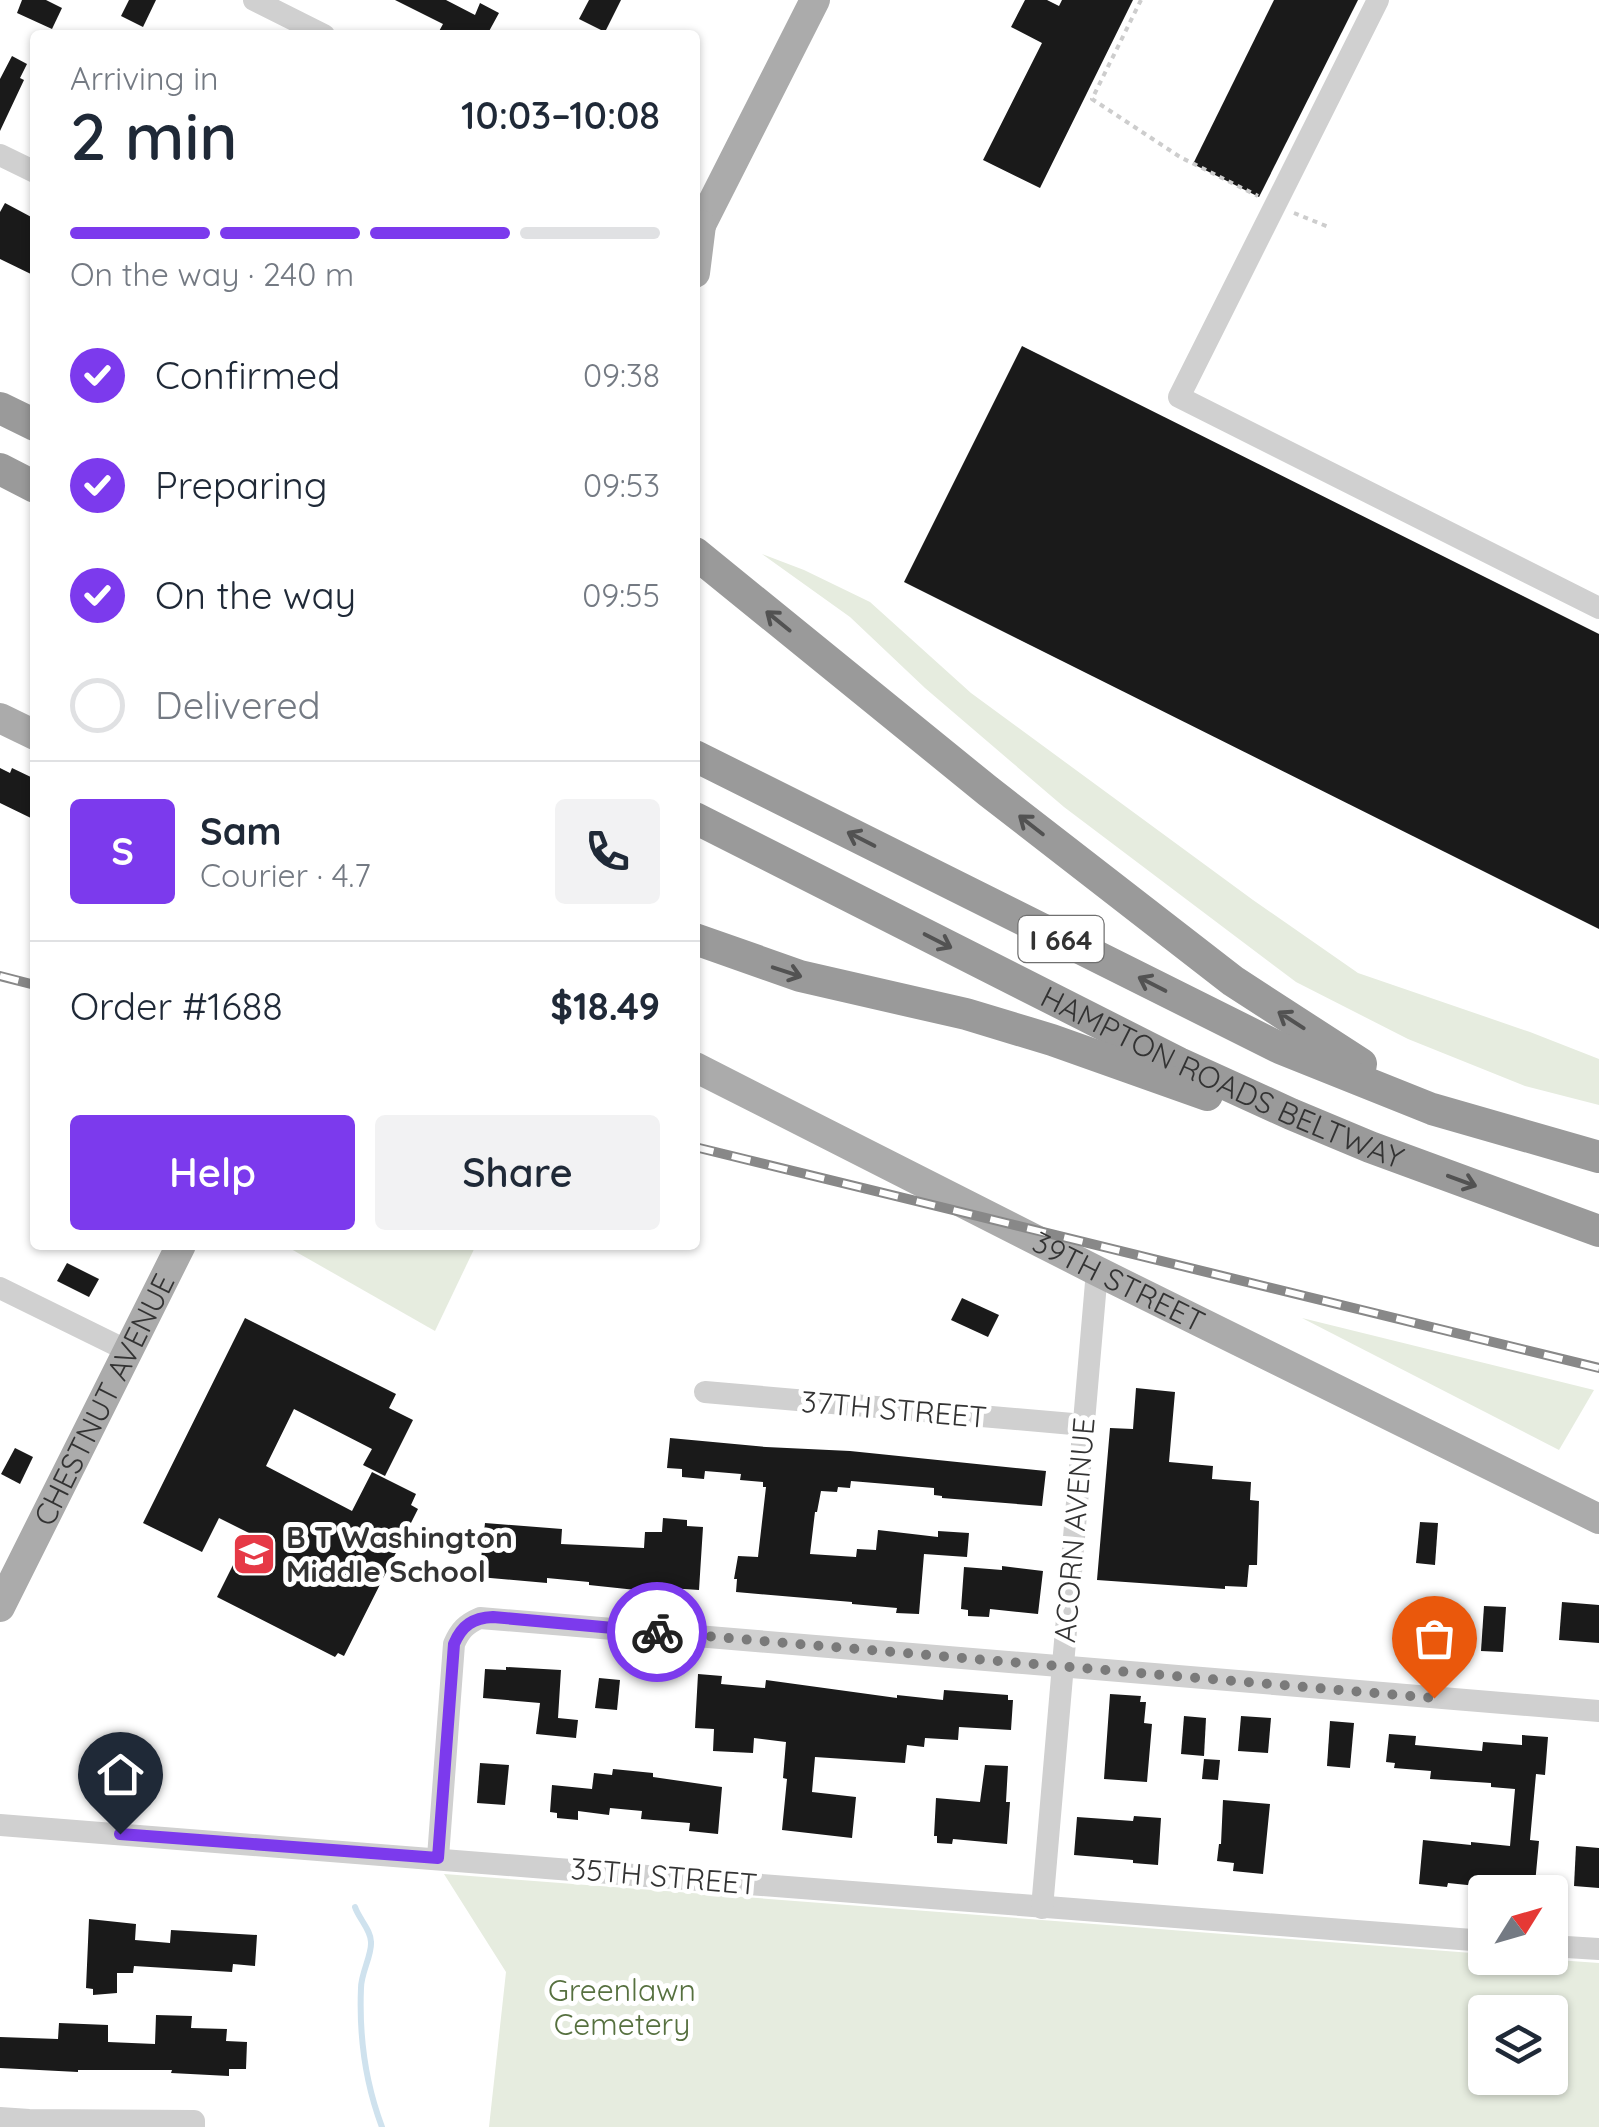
<!DOCTYPE html>
<html lang="en">
<head>
<meta charset="utf-8">
<style>
  :root { --surface:#fff; --page:#f2f2f3; --text:#1f2937; --muted:#747a83; --line:#e0e1e3; --accent:#7c3aed }
  body { margin:0; font-family:Quicksand,sans-serif; background:var(--page); color:var(--text); height:100vh; display:flex; flex-direction:column; font-size:38px; white-space:nowrap }
  * { box-sizing:border-box; margin:0 }
  p { font-size:32px; color:var(--muted) }
  .icon { flex:none; width:55px; height:55px; fill:none; stroke:currentColor; stroke-width:2; stroke-linecap:round; stroke-linejoin:round }
  .map { position:relative; flex:1; overflow:hidden }
  .details { position:absolute; left:30px; top:30px; width:670px; height:1220px; display:flex; flex-direction:column; background:var(--surface); border-radius:10px; box-shadow:0 2px 8px #0004 }
  .details>* { flex:none }
  .needle { width:65px; rotate:53deg }
  .tools { position:absolute; left:1468px; top:1875px; display:grid; gap:20px }
  .tools a { display:grid; place-items:center; width:100px; height:100px; border-radius:10px; background:var(--surface); box-shadow:0 2px 8px #0004; font-size:50px }
  .pin { position:absolute; display:grid; place-items:center; width:85px; height:85px; color:#fff; margin:-102px -42px; border-radius:50% 50% 50% 0; rotate:-45deg; box-shadow:0 0 10px #0007 }
  .pin .icon { rotate:45deg }
  .courier { position:absolute; display:grid; place-items:center; width:100px; height:100px; margin:-50px; border:8px solid #7c3aed; border-radius:50%; background:#fff; color:#222; box-shadow:0 2px 12px #0007 }
  .overview em { font-style:normal; font-weight:600 }
  .overview div { display:flex; flex-direction:column-reverse }
  .overview { display:flex; align-items:center; justify-content:space-between; height:170px; padding:0 40px }
  h1 { font-size:65px; font-weight:600; line-height:75px }
  .bar { display:grid; grid-template-columns:repeat(4,1fr); gap:15px 10px; align-content:center; height:120px; padding:0 40px }
  .bar i { height:12px; border-radius:8px; background:var(--line) }
  .bar .current { background:var(--accent) }
  .bar p { grid-column:span 4 }
  .line { display:flex; align-items:center; gap:25px; padding:0 40px; border-top:2px solid var(--line) }
  .line div { flex:1 }
  .round { display:grid; place-items:center; flex:none; width:105px; height:105px; border-radius:10px; background:var(--page) }
  ol { padding:0 40px; list-style:none }
  li { display:flex; align-items:center; gap:30px; height:110px }
  li p { margin-inline-start:auto }
  li .icon { padding:10px; border-radius:50%; background:var(--accent); color:#fff; stroke-width:4 }
  li:last-child { color:var(--muted) }
  li i { width:55px; height:55px; border:5px solid var(--line); border-radius:50% }
  .primary-button { display:flex; gap:20px; margin-top:auto; padding:20px 40px }
  .primary-button a { flex:1; height:115px; border-radius:10px; background:var(--accent); color:#fff; font-size:40px; font-weight:600; line-height:115px; text-align:center }
  .primary-button a+a { background:var(--page); color:var(--text) }
  .map>svg:first-child { display:block }
  .green { fill:#e6ecdf; fill-rule:evenodd }
  .lines { fill:none; stroke-linecap:round; stroke-linejoin:round }
  .stream { stroke:#cfe2ee; stroke-width:6 }
  .building { fill:#1a1a1a }
  .path { stroke:#cdcdcd; stroke-width:4; stroke-dasharray:5 5; stroke-linecap:butt }
  .minor { stroke:#d0d0d0; stroke-width:22 }
  .major { stroke:#ababab; stroke-width:30 }
  .highway { stroke:#9a9a9a; stroke-width:32 }
  .rail-casing { stroke:#888; stroke-width:10 }
  .rail { stroke:#fff; stroke-width:6; stroke-dasharray:19; stroke-linecap:butt }
  .oneway { stroke:#525252 }
  .done { stroke:#7a7a7a; stroke-width:10; stroke-dasharray:0 18 }
  .route { stroke:#7c3aed; stroke-width:12 }
  .labels { text-anchor:middle; dominant-baseline:central; stroke-width:10; stroke-linejoin:round; paint-order:stroke }
  .shield { fill:#fff; stroke:#707070; stroke-width:2.5 }
  .shield-label { font-size:28px; font-weight:bold; fill:#333 }
  .street-label { font-size:30px; fill:#333; stroke:#fff }
  .poi-label { font-size:30px; font-weight:bold; fill:#333; stroke:#fff; text-anchor:start }
  .park-label { font-size:30px; fill:#56703f; stroke:#fff }
</style>
</head>
<body>
<div class="map">
<svg width="1599" height="2127" viewBox="0 0 1599 2127">
  <rect width="100%" height="100%" fill="#fff"/>
  <g class="green">
    <polygon points="762,554 804,570 870,602 971,693 1253,900 1358,973 1530,1032 1599,1059 1599,1105 1525,1086 1408,1039 1296,982 1064,807 925,688 850,617"/>
    <polygon points="284,1245 476,1245 435,1331"/>
    <polygon points="1302,1318 1594,1390 1559,1450"/>
    <path d="M444 1874 1485 1954V1958H1529L1599 1963V2127H489L506 1972ZM1550 2012V2078H1485V2012Z"/>
  </g>
  <g class="lines">
    <path class="stream" d="M355 1907C359 1919 371 1930 371 1942 372 1955 361 1973 361 1988 359 2036 365 2082 382 2127"/>
  </g>
  <g class="building">
    <polygon points="22,0 46,0 62,8 52,29 17,13"/>
    <polygon points="129,0 156,0 143,27 121,16"/>
    <polygon points="395,0 446,0 475,15 480,3 499,13 487,35 437,35 443,24"/>
    <polygon points="589,0 621,0 605,32 579,19"/>
    <polygon points="1025,0 1047,0 1059,6 1062,0 1133,0 1040,188 983,160 1042,43 1011,27"/>
    <polygon points="1274,0 1358,0 1259,197 1193,164"/>
    <polygon points="12,56 27,64 20,78 24,80 0,131 0,79"/>
    <polygon points="5,203 35,219 35,276 0,259 0,212"/>
    <polygon points="1022,346 1599,634 1599,929 904,582"/>
    <polygon points="0,768 10,773 12,768 35,779 35,820 0,803"/>
    <polygon points="67,1263 99,1279 89,1297 57,1281"/>
    <polygon points="962,1298 999,1315 988,1337 951,1320"/>
    <polygon points="245,1318 396,1394 389,1408 413,1420 385,1476 363,1465 372,1449 294,1409 266,1466 352,1511 372,1472 416,1494 411,1505 418,1509 344,1656 338,1653 335,1657 217,1597 249,1533 219,1518 202,1552 143,1523"/>
    <polygon points="1136,1388 1175,1392 1169,1462 1213,1466 1212,1479 1251,1482 1250,1500 1259,1501 1257,1565 1249,1565 1247,1587 1225,1586 1225,1589 1097,1580 1110,1428 1133,1429"/>
    <polygon points="670,1438 766,1447 850,1451 1046,1471 1042,1506 942,1498 942,1496 934,1495 934,1488 851,1481 850,1488 838,1487 837,1492 821,1491 817,1512 815,1512 810,1554 856,1557 857,1549 876,1550 878,1530 938,1537 938,1531 969,1533 967,1557 924,1554 919,1614 896,1613 897,1608 852,1604 852,1602 736,1592 737,1579 734,1579 738,1556 758,1557 766,1487 763,1487 763,1482 740,1480 741,1474 705,1471 704,1479 682,1477 682,1469 667,1468"/>
    <polygon points="15,1448 33,1457 20,1484 1,1474"/>
    <polygon points="663,1518 687,1520 687,1526 703,1527 699,1590 654,1587 654,1590 636,1590 589,1585 589,1582 547,1578 547,1583 479,1577 485,1523 562,1529 561,1544 644,1548 645,1532 662,1532"/>
    <polygon points="1420,1522 1438,1523 1435,1565 1416,1563"/>
    <polygon points="1002,1566 1043,1571 1038,1614 990,1609 989,1617 968,1616 968,1610 961,1609 964,1567 1002,1570"/>
    <polygon points="1562,1602 1599,1605 1599,1643 1559,1640"/>
    <polygon points="1484,1606 1506,1607 1503,1652 1481,1651"/>
    <polygon points="506,1667 561,1670 558,1718 578,1720 576,1738 536,1734 540,1703 483,1698 485,1669 506,1670"/>
    <polygon points="698,1674 722,1676 721,1684 765,1688 766,1680 897,1698 897,1695 943,1700 944,1690 1008,1695 1008,1700 1013,1700 1011,1730 959,1727 958,1740 925,1738 924,1747 907,1745 905,1763 815,1757 812,1792 856,1797 852,1838 782,1830 787,1779 783,1778 786,1742 754,1738 753,1753 713,1751 714,1729 695,1728"/>
    <polygon points="599,1678 620,1680 617,1710 595,1708"/>
    <polygon points="1110,1694 1141,1696 1140,1702 1146,1702 1144,1723 1152,1724 1147,1782 1104,1779"/>
    <polygon points="1184,1716 1206,1718 1204,1756 1181,1754"/>
    <polygon points="1241,1716 1271,1718 1268,1753 1238,1751"/>
    <polygon points="1330,1721 1354,1723 1350,1768 1327,1766"/>
    <polygon points="1389,1734 1416,1736 1415,1745 1482,1751 1483,1742 1522,1745 1522,1735 1548,1737 1545,1775 1536,1774 1530,1840 1539,1841 1535,1884 1496,1880 1496,1888 1448,1883 1447,1887 1419,1884 1423,1840 1471,1845 1471,1842 1510,1846 1515,1789 1491,1787 1491,1783 1430,1779 1431,1771 1394,1768 1395,1763 1386,1762"/>
    <polygon points="1204,1759 1220,1760 1218,1780 1202,1779"/>
    <polygon points="480,1763 509,1765 505,1805 477,1803"/>
    <polygon points="985,1765 1008,1766 1006,1802 1010,1802 1007,1844 953,1839 952,1844 937,1843 937,1836 934,1836 936,1798 980,1802"/>
    <polygon points="613,1769 653,1773 653,1777 722,1787 718,1834 689,1831 690,1823 641,1819 642,1811 610,1808 609,1815 578,1811 578,1820 557,1818 557,1813 550,1812 552,1785 592,1789 594,1773 612,1775"/>
    <polygon points="1223,1800 1270,1804 1263,1874 1233,1871 1234,1863 1217,1861 1219,1844 1221,1844"/>
    <polygon points="1134,1816 1161,1818 1158,1865 1133,1863 1133,1860 1074,1855 1077,1817 1133,1821"/>
    <polygon points="1576,1846 1599,1848 1599,1888 1574,1886"/>
    <polygon points="89,1919 136,1924 135,1940 170,1943 171,1930 257,1935 255,1966 233,1964 232,1972 134,1966 133,1973 117,1973 117,1993 93,1995 93,1989 86,1988"/>
    <polygon points="156,2015 192,2016 191,2028 227,2029 226,2041 247,2042 246,2069 229,2069 229,2076 171,2073 172,2070 78,2070 78,2072 0,2068 0,2037 58,2039 59,2023 108,2025 108,2042 155,2044"/>
  </g>
  <g class="lines">
    <g class="path">
      <polyline points="1141,0 1092,99 1180,157 1258,196"/>
      <polyline points="1294,213 1331,228"/>
    </g>
    <g class="minor">
      <polyline points="254,0 324,35"/>
      <polyline points="1378,0 1179,397 1599,608"/>
      <polyline points="0,155 35,172"/>
      <polyline points="0,1288 128,1351"/>
      <polyline points="705,1392 1084,1425"/>
      <path d="M0 1825C495 1862 990 1906 1485 1941"/>
      <path d="M438 1857 454 1644C460 1630 466 1624 480 1618L1599 1711"/>
      <polyline points="1042,1908 1097,1271"/>
      <polyline points="1550,1946 1599,1949"/>
      <polyline points="0,2118 29,2120 194,2121 194,2127"/>
    </g>
    <g class="major">
      <polyline points="695,231 701,225 815,0"/>
      <polyline points="695,273 701,225"/>
      <polyline points="0,718 35,735"/>
      <path id="s1" d="M695 1067 1097 1271 1599 1519"/>
      <path id="s2" d="M0 1607 181 1245"/>
    </g>
    <g class="highway">
      <polyline points="0,408 35,425"/>
      <polyline points="0,469 35,487"/>
      <polyline points="695,553 988,791 1233,981 1361,1064"/>
      <polyline points="695,756 1282,1049 1432,1109 1599,1157"/>
      <path id="s3" d="M695 818 1179 1063 1291 1114 1370 1147 1599 1231"/>
      <polyline points="695,939 800,976 966,1014 1052,1040 1207,1095"/>
    </g>
    <g class="rail-casing">
      <g id="rail">
        <polyline points="0,976 35,985"/>
        <polyline points="695,1147 1599,1368"/>
      </g>
    </g>
    <use href="#rail" class="rail"/>
  </g>
  <defs><path id="oneway-shaft" d="M-6 0H5M1.5-3L5.5 0L1.5 3" fill="none" stroke-width="1.6" stroke-linecap="round" stroke-linejoin="round" transform="scale(2.5)"/></defs>
  <g class="oneway">
    <use href="#oneway-shaft" transform="translate(778 621) rotate(-141)"/>
    <use href="#oneway-shaft" transform="translate(1031 825) rotate(-142)"/>
    <use href="#oneway-shaft" transform="translate(861 839) rotate(-153)"/>
    <use href="#oneway-shaft" transform="translate(938 941) rotate(27)"/>
    <use href="#oneway-shaft" transform="translate(787 972) rotate(18)"/>
    <use href="#oneway-shaft" transform="translate(1152 984) rotate(-153)"/>
    <use href="#oneway-shaft" transform="translate(1291 1020) rotate(-147)"/>
    <use href="#oneway-shaft" transform="translate(1462 1181) rotate(20)"/>
  </g>
  <g class="lines">
    <polyline class="done" points="657,1632 1434,1698"/>
    <path class="route" d="M120 1834 438 1858 454 1644C462 1625 473 1618 493 1617L657 1632"/>
  </g>
  <defs>
    <g id="school-square" transform="scale(2.25)"><rect x="-9" y="-9" width="18" height="18" rx="4" fill="#e63946" stroke="#fff"/><path d="M0-5L7-2L0 1L-7-2ZM-4 1L0 2.5L4 1V4Q0 6-4 4Z" fill="#fff"/></g>
  </defs>
  <g fill-rule="evenodd">
    <use href="#school-square" x="254" y="1554"/>
  </g>
  <g class="labels">
    <rect class="shield" x="1018.5" y="916" width="85" height="46" rx="8"/>
    <g class="shield-label">
      <text x="1061" y="939">I 664</text>
    </g>
    <g class="street-label">
      <text stroke="none"><textPath href="#s3" startOffset="588">HAMPTON ROADS BELTWAY</textPath></text>
      <text stroke="none"><textPath href="#s1" startOffset="475">39TH STREET</textPath></text>
      <text stroke="none"><textPath href="#s2" startOffset="232">CHESTNUT AVENUE</textPath></text>
      <text transform="translate(894 1409) rotate(5)">37TH STREET</text>
      <text transform="translate(1074 1530) rotate(-85)">ACORN AVENUE</text>
      <text transform="translate(664 1876) rotate(5)">35TH STREET</text>
    </g>
    <g class="poi-label">
      <text x="286" y="1537">B T Washington<tspan x="286" dy="34">Middle School</tspan></text>
    </g>
    <g class="park-label">
      <text x="622" y="1990">Greenlawn<tspan x="622" dy="34">Cemetery</tspan></text>
    </g>
  </g>
</svg>
<div class="tools">
<a><svg class="needle" viewBox="-14 -14 28 28"><path d="M0-13l5 13h-10z" fill="#e53935"/><path d="M0 13l5-13h-10z" fill="#747a83"/></svg></a>
<a><svg class="icon" aria-label="layers" viewBox="0 0 24 24"><path d="M12 4l9 5-9 5-9-5zM3 14l9 5 9-5"/></svg></a>
</div>
<div class="pin" style="left:1434px;top:1698px;background:#ea580c"><svg class="icon" aria-label="bag" viewBox="0 0 24 24"><path d="M5 8h14l-1 12H6zM9 8a3 3 0 0 1 6 0"/></svg></div>
<div class="pin" style="left:120px;top:1834px;background:#1f2937"><svg class="icon" aria-label="home" viewBox="0 0 24 24"><path d="M3 11l9-7 9 7M6 9v11h12V9"/></svg></div>
<div class="courier" style="left:657px;top:1632px"><svg class="icon" aria-label="bike" viewBox="0 0 24 24"><circle cx="6" cy="16" r="4"/><circle cx="18" cy="16" r="4"/><path d="M6 16l4-8h5l3 8M10 8l3 8H6M13 5h3"/></svg></div>
<section class="details">
<div class="overview"><div><h1>2 min</h1><p>Arriving in</p></div><em>10:03–10:08</em></div>
<div class="bar"><i class="current"></i><i class="current"></i><i class="current"></i><i></i><p>On the way · 240 m</p></div>
<ol>
<li><svg class="icon" aria-label="check" viewBox="0 0 24 24"><path d="M5 12l5 5 9-10"/></svg>Confirmed<p>09:38</p></li>
<li><svg class="icon" aria-label="check" viewBox="0 0 24 24"><path d="M5 12l5 5 9-10"/></svg>Preparing<p>09:53</p></li>
<li><svg class="icon" aria-label="check" viewBox="0 0 24 24"><path d="M5 12l5 5 9-10"/></svg>On the way<p>09:55</p></li>
<li><i></i>Delivered</li>
</ol>
<div class="line" style="height:180px"><b class="round" style="background:var(--accent);color:#fff">S</b><div><b>Sam</b><p>Courier · 4.7</p></div><a class="round"><svg class="icon" aria-label="phone" viewBox="0 0 24 24"><path d="M5 4h4l2 5-3 2q2 4 5 5l2-3 5 2v4C11 20 4 13 5 4z"/></svg></a></div>
<div class="line" style="height:130px"><div>Order #1688</div><b>$18.49</b></div>
<div class="primary-button"><a>Help</a><a>Share</a></div>
</section>
</div>
</body>
</html>
